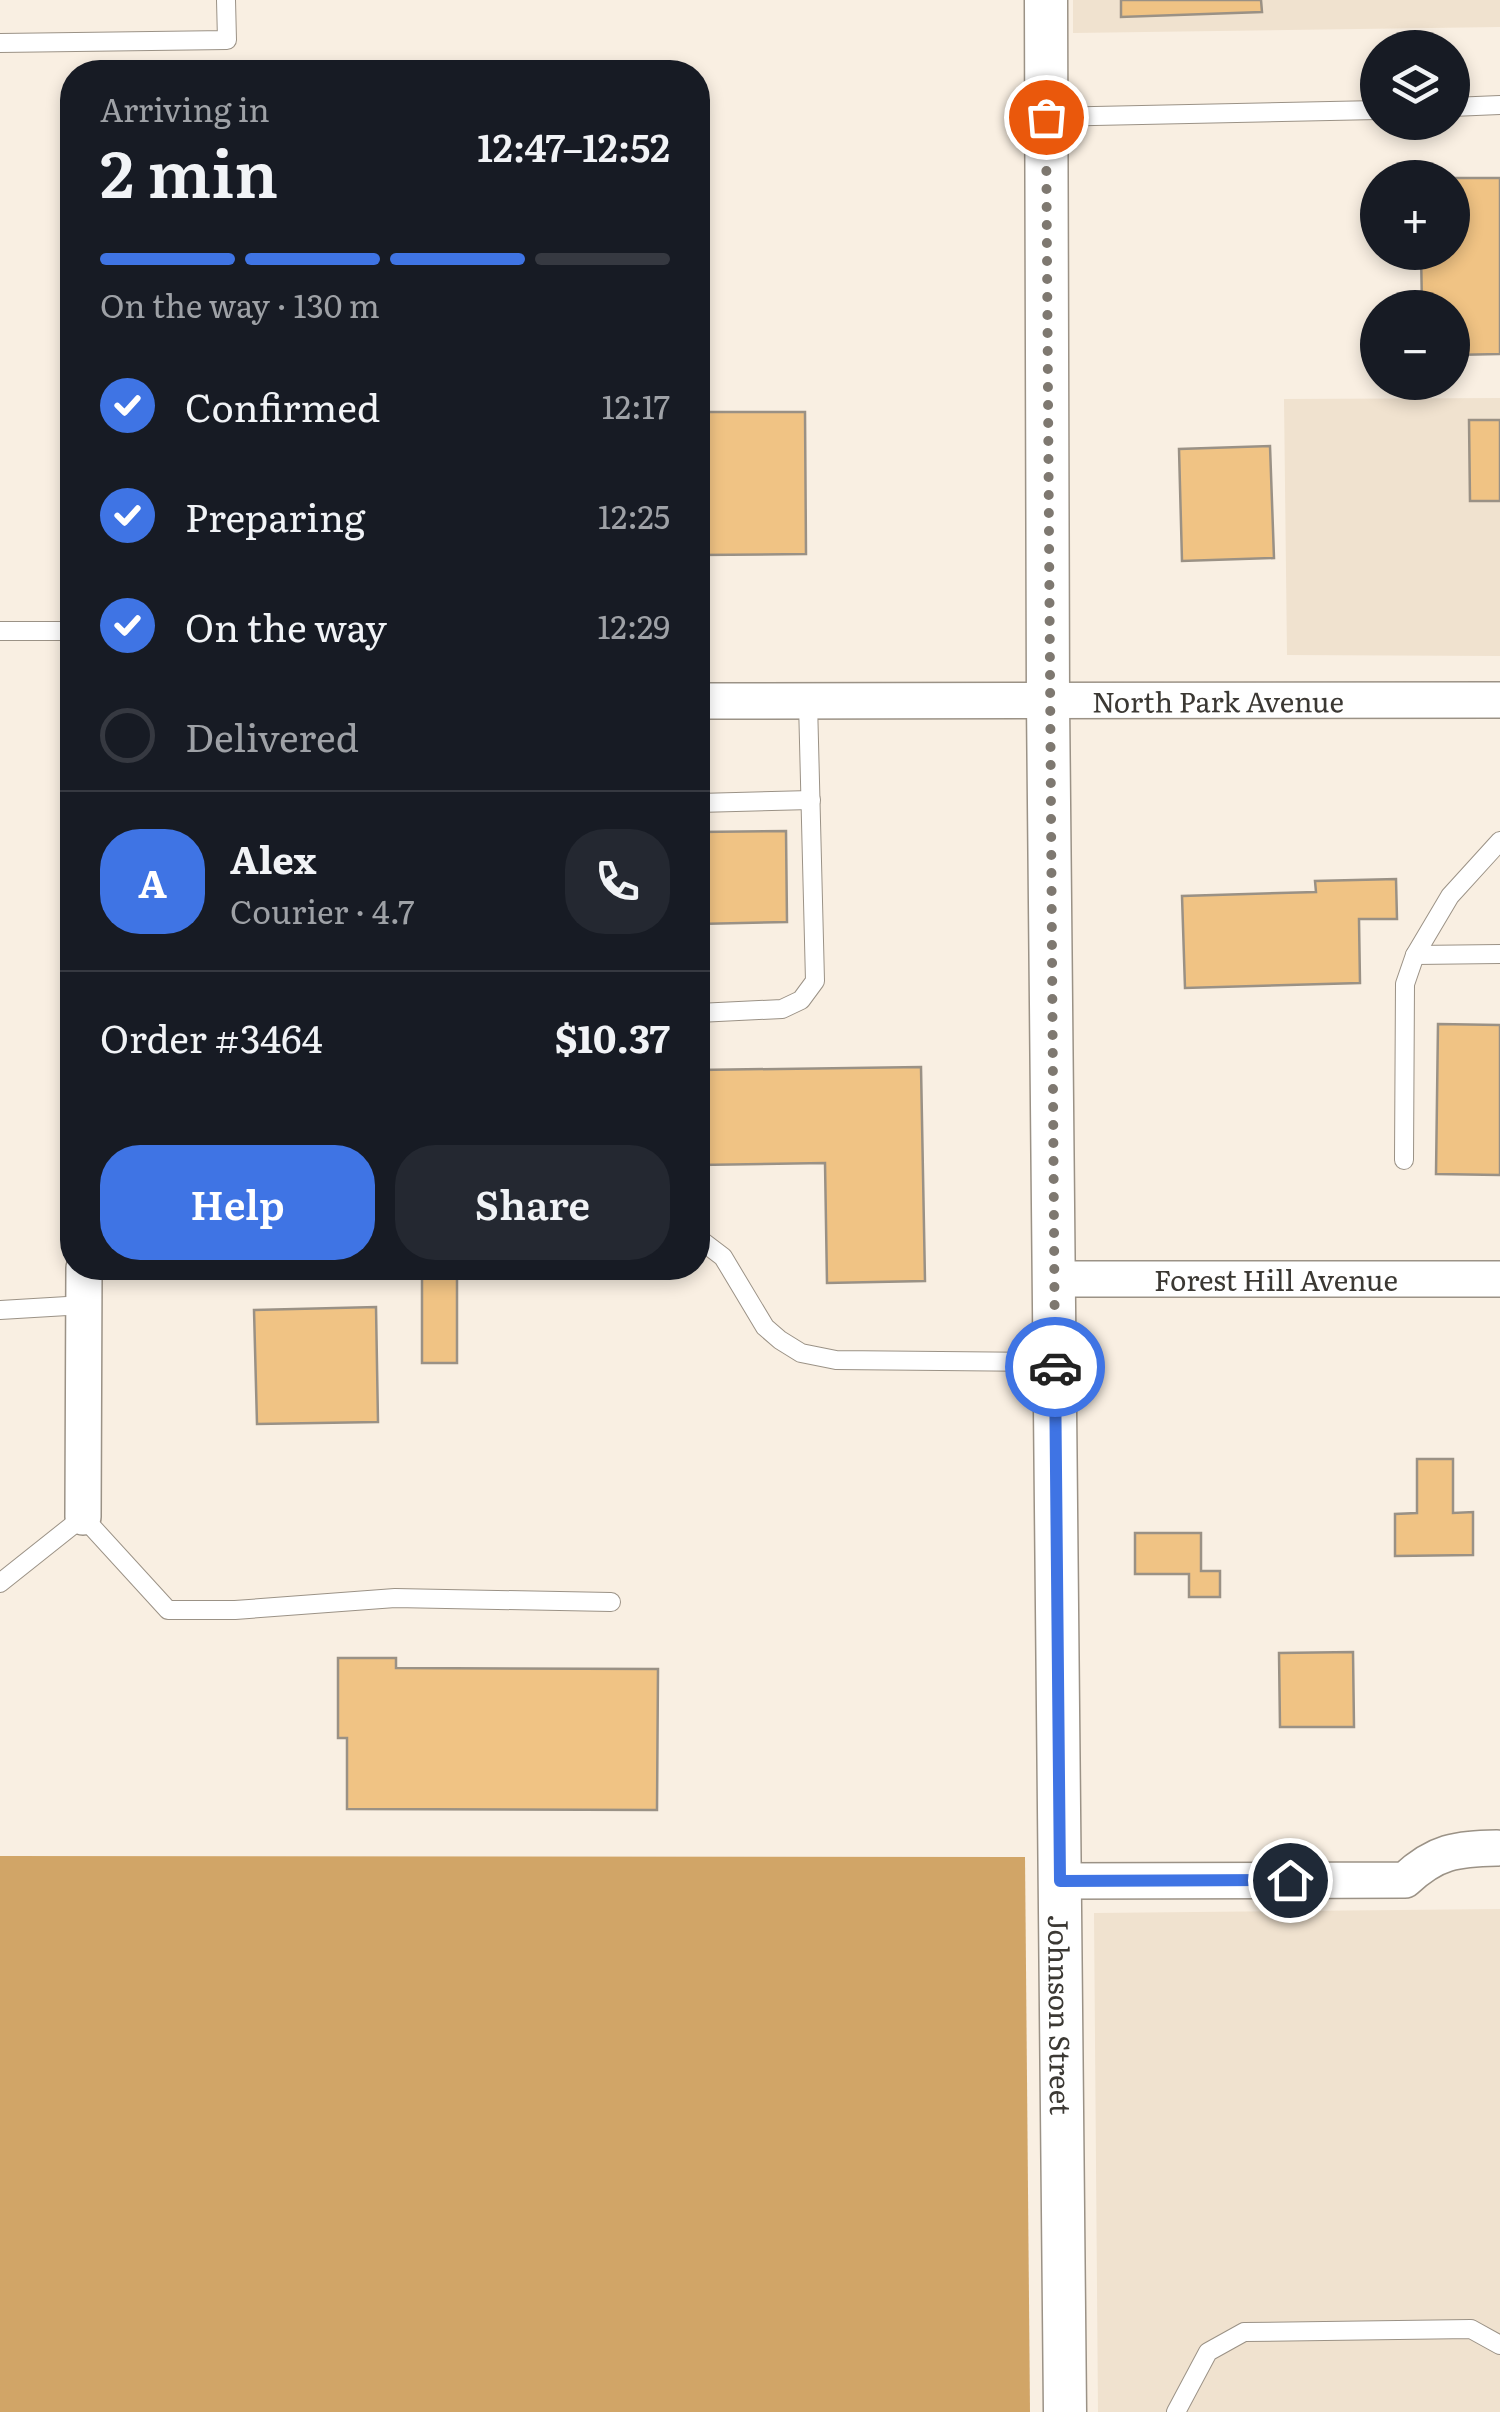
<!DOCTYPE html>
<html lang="en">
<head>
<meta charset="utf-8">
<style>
  :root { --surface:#171b24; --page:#242831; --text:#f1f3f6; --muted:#9ea1a6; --line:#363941; --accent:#3f74e4 }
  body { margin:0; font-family:Literata,serif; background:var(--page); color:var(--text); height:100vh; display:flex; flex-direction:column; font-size:38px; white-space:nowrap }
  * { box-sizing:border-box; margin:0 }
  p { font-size:32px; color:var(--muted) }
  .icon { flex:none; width:55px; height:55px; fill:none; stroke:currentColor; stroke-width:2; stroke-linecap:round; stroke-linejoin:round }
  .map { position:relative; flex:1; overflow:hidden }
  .side { position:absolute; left:60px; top:60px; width:650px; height:1220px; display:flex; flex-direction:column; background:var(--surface); border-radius:40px; box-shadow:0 5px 15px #0003 }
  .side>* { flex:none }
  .controls { position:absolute; left:1360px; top:30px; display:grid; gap:20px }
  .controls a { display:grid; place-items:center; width:110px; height:110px; border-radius:50%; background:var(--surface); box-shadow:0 5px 15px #0003; font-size:50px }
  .pin { position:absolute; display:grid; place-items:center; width:85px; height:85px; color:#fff; margin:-42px; border:5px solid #fff; border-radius:50%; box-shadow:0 2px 10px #0007 }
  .courier { position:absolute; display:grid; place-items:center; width:100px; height:100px; margin:-50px; border:8px solid #3f74e4; border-radius:50%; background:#fff; color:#222; box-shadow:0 2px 12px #0007 }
  .head em { font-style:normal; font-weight:600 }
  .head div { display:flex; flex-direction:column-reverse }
  .head { display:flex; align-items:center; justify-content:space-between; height:170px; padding:0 40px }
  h1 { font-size:65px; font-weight:600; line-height:75px }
  .bar { display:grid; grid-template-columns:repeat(4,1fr); gap:15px 10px; align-content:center; height:120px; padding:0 40px }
  .bar i { height:12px; border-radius:8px; background:var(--line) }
  .bar .active { background:var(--accent) }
  .bar p { grid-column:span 4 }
  .line { display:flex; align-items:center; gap:25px; padding:0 40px; border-top:2px solid var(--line) }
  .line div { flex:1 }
  .round { display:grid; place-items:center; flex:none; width:105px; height:105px; border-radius:40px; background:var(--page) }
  ol { padding:0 40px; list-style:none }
  li { display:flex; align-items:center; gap:30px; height:110px }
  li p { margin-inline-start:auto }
  li .icon { padding:10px; border-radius:50%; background:var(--accent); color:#fff; stroke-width:4 }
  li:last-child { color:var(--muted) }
  li i { width:55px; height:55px; border:5px solid var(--line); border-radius:50% }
  .action { display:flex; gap:20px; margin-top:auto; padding:20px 40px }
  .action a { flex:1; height:115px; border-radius:40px; background:var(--accent); color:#fff; font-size:40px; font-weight:600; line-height:115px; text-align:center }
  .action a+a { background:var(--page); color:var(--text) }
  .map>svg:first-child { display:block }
  .built { fill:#f0e2cf }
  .forest { fill:#d1a567 }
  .building { fill:#f0c384; stroke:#9a9185; stroke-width:2.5 }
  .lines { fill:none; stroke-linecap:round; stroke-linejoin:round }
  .service-casing { stroke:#9b9286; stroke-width:20 }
  .minor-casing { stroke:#9b9286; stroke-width:38 }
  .tertiary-casing { stroke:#9b9286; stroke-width:45 }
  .service { stroke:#fff; stroke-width:18 }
  .minor { stroke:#fff; stroke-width:35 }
  .tertiary { stroke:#fff; stroke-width:42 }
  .done { stroke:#7e7870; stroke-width:10; stroke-dasharray:0 18 }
  .route { stroke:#3f74e4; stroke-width:12 }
  .labels { text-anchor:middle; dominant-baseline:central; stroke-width:8; stroke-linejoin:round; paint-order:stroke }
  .street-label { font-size:28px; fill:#3b3833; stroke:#f9efe2 }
</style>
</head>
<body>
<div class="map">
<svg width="1500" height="2412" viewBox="0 0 1500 2412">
  <rect width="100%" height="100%" fill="#f9efe2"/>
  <g class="built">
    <polygon points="1073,0 1500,0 1500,27 1073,33"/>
    <polygon points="1500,398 1500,656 1287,655 1284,399"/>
    <polygon points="1500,1909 1500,2412 1098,2412 1094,1913"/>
  </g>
  <polygon class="forest" points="0,1856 1025,1857 1030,2412 0,2412"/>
  <g class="building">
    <polygon points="1121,0 1261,0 1262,12 1121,17"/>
    <polygon points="1452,178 1500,178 1500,354 1452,355 1452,308 1422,308 1421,252 1452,252"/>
    <polygon points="698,412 805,412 806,554 698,555"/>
    <polygon points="1469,420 1500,420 1500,501 1470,501"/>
    <polygon points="1270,446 1274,558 1182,561 1179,449"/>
    <polygon points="786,831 787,922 698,924 698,832"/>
    <polygon points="1396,879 1397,919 1359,919 1360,983 1185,988 1182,896 1316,892 1315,881"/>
    <polygon points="1438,1024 1500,1025 1500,1175 1436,1174"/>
    <polygon points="921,1067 925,1281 827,1283 825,1163 698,1165 698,1070"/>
    <polygon points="457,1276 457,1363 422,1363 422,1277"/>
    <polygon points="376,1307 378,1422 257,1424 254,1310"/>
    <polygon points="1417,1459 1453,1459 1453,1513 1473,1512 1473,1555 1395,1556 1395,1514 1417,1513"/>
    <polygon points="1135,1533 1201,1533 1201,1571 1220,1571 1220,1597 1189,1597 1189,1574 1135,1574"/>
    <polygon points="1353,1652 1354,1727 1280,1727 1279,1653"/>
    <polygon points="338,1658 396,1658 396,1668 658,1669 657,1810 347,1809 347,1738 338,1738"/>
  </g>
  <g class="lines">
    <g class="service-casing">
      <g id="service">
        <polyline points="0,43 227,40 226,0"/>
        <polyline points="1452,107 1500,105"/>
        <polyline points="1047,117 1378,110"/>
        <polyline points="0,631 72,631"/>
        <polyline points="698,803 811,800"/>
        <polyline points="1415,955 1500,954"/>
        <polyline points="698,1013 782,1009 801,1000 815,981 808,702"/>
        <polyline points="1404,1160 1405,984 1415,955 1450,896 1500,841"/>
        <polyline points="698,1238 723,1257 765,1327 780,1340 801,1353 836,1360 1054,1362"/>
        <polyline points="0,1310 84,1305"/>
        <polyline points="0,1583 83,1517 168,1610 235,1610 395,1598 611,1602"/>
        <polyline points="1176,2412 1208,2352 1244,2332 1471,2329 1500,2345"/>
      </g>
    </g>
    <g class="minor-casing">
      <g id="minor">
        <path id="s1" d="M698 701 1500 700"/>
        <path id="s2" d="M1054 1279H1500"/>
        <polyline points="83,1517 84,1268"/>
        <path d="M1060 1881 1405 1880C1436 1851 1456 1849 1497 1848"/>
      </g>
    </g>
    <g class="tertiary-casing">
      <g id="tertiary">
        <path id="s3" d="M1046 0 1048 702 1065 2412"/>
      </g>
    </g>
    <use href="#service" class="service"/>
    <use href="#minor" class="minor"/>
    <use href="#tertiary" class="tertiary"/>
  </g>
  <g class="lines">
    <polyline class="done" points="1046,117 1055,1367"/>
    <polyline class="route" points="1055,1367 1060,1881 1290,1880"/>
  </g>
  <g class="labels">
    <g class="street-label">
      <text stroke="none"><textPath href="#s1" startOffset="520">North Park Avenue</textPath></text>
      <text stroke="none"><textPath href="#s2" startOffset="222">Forest Hill Avenue</textPath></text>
      <text stroke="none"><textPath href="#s3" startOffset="2015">Johnson Street</textPath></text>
    </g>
  </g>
</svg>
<div class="controls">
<a><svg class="icon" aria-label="layers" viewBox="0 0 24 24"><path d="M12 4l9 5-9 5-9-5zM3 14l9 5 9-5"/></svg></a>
<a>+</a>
<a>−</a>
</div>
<div class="pin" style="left:1046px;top:117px;background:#ea580c"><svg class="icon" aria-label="bag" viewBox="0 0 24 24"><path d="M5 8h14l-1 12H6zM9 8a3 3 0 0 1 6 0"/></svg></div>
<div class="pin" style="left:1290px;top:1880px;background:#1f2937"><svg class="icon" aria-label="home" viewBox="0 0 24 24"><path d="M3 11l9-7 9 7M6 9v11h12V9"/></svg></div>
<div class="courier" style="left:1055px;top:1367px"><svg class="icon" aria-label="car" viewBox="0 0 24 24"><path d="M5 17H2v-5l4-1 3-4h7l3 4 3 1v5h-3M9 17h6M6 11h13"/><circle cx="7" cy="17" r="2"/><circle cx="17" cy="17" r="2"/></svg></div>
<section class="side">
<div class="head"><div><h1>2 min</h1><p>Arriving in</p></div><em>12:47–12:52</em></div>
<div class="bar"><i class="active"></i><i class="active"></i><i class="active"></i><i></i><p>On the way · 130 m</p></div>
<ol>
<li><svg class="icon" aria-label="check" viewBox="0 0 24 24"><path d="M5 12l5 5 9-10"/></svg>Confirmed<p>12:17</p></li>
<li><svg class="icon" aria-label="check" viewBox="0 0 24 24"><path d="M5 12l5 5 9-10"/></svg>Preparing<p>12:25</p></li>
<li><svg class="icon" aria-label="check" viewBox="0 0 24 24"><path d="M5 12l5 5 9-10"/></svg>On the way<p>12:29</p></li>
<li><i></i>Delivered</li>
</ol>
<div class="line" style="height:180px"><b class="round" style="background:var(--accent);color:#fff">A</b><div><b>Alex</b><p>Courier · 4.7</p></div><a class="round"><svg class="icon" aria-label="phone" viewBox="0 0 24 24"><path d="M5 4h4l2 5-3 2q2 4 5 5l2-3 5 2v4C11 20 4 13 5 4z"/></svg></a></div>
<div class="line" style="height:130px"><div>Order #3464</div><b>$10.37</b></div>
<div class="action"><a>Help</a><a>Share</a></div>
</section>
</div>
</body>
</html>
